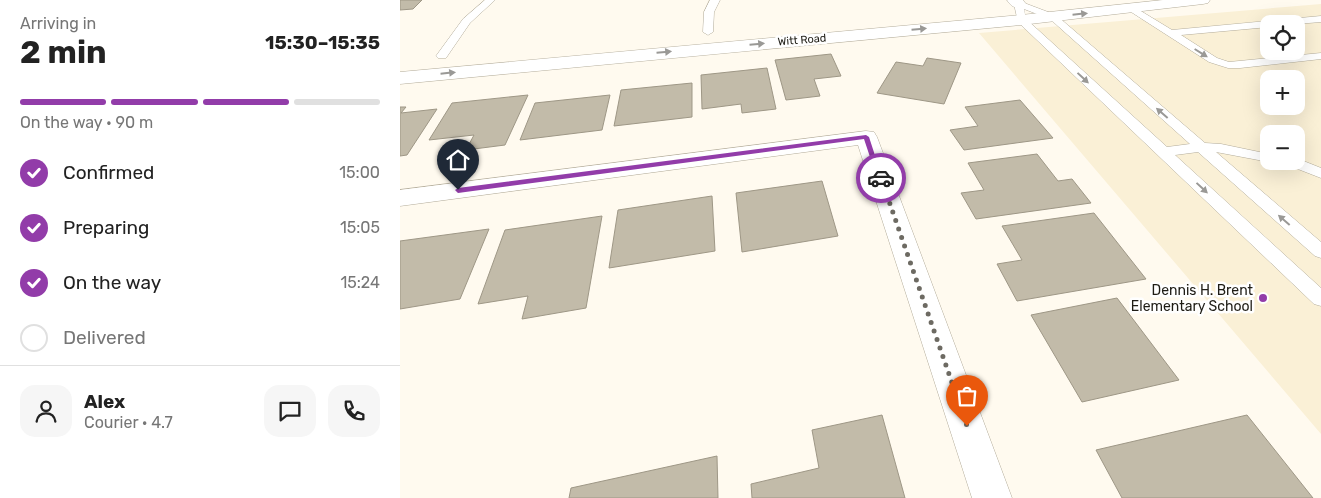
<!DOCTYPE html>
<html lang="en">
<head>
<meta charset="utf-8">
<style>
  :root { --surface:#fff; --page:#f6f6f6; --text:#222; --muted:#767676; --line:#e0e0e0; --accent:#923ca9 }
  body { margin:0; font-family:Rubik,sans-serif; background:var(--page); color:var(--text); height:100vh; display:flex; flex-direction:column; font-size:19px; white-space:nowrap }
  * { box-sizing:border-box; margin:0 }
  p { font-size:16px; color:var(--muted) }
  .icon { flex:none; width:28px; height:28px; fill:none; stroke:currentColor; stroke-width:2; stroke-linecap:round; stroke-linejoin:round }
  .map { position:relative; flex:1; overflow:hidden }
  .details { display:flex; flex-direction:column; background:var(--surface); width:400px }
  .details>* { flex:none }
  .controls { position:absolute; left:860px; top:15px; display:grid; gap:10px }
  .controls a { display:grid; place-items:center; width:45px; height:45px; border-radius:10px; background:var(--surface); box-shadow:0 5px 20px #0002; font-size:25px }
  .pin { position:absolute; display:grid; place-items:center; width:42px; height:42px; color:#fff; margin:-51px -21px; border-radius:50% 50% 50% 0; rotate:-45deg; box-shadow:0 0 5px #0007 }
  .pin .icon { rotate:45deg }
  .courier { position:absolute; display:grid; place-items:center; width:50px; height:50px; margin:-25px; border:4px solid #923ca9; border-radius:50%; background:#fff; color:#222; box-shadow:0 1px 6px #0007 }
  .overview em { font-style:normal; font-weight:700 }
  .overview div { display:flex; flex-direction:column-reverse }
  .overview { display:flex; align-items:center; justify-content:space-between; height:85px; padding:0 20px }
  h1 { font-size:32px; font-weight:700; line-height:38px }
  .bar { display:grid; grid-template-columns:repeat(4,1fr); gap:8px 5px; align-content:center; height:60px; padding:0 20px }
  .bar i { height:6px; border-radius:4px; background:var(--line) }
  .bar .selected { background:var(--accent) }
  .bar p { grid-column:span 4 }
  .line { display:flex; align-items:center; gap:12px; padding:0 20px; border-top:1px solid var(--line) }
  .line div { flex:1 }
  .round { display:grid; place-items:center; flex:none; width:52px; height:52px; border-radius:15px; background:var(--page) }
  ol { padding:0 20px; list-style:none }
  li { display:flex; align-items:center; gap:15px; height:55px }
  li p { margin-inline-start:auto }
  li .icon { padding:5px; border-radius:50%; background:var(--accent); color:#fff; stroke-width:4 }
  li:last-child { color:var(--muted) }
  li i { width:28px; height:28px; border:2px solid var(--line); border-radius:50% }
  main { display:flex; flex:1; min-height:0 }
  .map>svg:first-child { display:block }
  .built { fill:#faf0d6; fill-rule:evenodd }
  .building { fill:#c2bba9; stroke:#9e9786 }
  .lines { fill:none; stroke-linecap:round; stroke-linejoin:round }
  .service-casing { stroke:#b3ac9a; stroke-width:1 }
  .minor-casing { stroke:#b3ac9a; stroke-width:1 }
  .tertiary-casing { stroke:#b3ac9a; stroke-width:1 }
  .service { fill:#fff; fill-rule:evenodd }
  .minor { fill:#fff; fill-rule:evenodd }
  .tertiary { fill:#fff; fill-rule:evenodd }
  .oneway { fill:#9a9996 }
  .route { fill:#923ca9 }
  .done { stroke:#6d6a62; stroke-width:5; stroke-dasharray:0 9 }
  .poi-dot { fill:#923ca9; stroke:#fff; stroke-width:2 }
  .labels { text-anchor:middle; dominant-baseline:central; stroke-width:5; stroke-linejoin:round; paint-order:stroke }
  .far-street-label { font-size:11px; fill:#1f1d16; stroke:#fff }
  .poi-label { font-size:14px; fill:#1f1d16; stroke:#fff; text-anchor:end }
</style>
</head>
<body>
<main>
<section class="details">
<div class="overview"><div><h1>2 min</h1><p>Arriving in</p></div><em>15:30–15:35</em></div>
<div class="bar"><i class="selected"></i><i class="selected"></i><i class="selected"></i><i></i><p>On the way · 90 m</p></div>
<ol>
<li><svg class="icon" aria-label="check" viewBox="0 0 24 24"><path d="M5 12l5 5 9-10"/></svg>Confirmed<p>15:00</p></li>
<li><svg class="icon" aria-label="check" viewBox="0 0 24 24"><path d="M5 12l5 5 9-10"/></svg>Preparing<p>15:05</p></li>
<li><svg class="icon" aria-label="check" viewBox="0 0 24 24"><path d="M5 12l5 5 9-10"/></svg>On the way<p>15:24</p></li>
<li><i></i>Delivered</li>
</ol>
<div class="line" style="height:90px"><a class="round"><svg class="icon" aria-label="person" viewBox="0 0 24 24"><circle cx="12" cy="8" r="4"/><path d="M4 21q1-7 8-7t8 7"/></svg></a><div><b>Alex</b><p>Courier · 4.7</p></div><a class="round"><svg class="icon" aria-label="chat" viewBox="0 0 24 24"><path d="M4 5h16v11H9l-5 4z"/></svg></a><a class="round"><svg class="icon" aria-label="phone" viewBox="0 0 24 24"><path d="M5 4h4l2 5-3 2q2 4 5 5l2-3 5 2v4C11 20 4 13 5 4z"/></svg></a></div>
</section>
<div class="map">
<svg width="921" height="498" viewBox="0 0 921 498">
  <rect width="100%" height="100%" fill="#fffaef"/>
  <path class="built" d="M921 4V434L579 33ZM869 24H896V51H869ZM869 79H896V106H869ZM869 134H896V161H869Z"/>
  <g class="building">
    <polygon points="0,0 22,0 13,9 0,10"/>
    <polygon points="431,54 441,76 414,79 420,96 386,100 375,60"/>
    <polygon points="527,58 561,63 544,104 477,93 496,62 523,66"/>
    <polygon points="367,68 376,109 342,113 341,104 302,109 301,75"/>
    <polygon points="292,83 292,117 214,126 221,90"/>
    <polygon points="128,95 105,145 66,150 74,135 29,140 52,103"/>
    <polygon points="210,95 202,130 120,140 135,103"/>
    <polygon points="620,100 653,138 564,150 550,130 578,126 565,107"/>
    <polygon points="0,107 6,107 1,113 37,109 7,155 0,156"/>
    <polygon points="637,154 658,181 672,179 691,203 576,219 561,193 584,190 568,163"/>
    <polygon points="422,181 438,236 342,252 336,193"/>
    <polygon points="312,196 315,251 209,268 218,210"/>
    <polygon points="694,213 746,279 617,301 597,264 622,260 602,226"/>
    <polygon points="202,216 186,308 122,319 128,296 78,304 105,230"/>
    <polygon points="89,229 60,299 0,309 0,241"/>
    <polygon points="717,298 779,380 682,402 631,315"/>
    <polygon points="482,415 505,498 352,498 351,484 419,468 412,430"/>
    <polygon points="847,415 913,498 722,498 696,450"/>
    <polygon points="317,456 318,498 169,498 171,488"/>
  </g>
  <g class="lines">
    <g class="service-casing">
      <g id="service">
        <polygon points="85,0 95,0 70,23 46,58 38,58 36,56 63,19"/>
        <polygon points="310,0 320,0 314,12 313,32 308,35 303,32 304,12"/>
        <path d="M619 1 656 15 805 143 821 144 869 154V161H873L869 162 816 152 921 242V258L915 256 798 152 775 155 921 288V306L914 304 618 22 614 4ZM624 9 650 19 790 144 767 147 626 19Z"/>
        <polygon points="731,5 772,30 921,16 921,22 896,24 869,24 869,27 781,35 817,58 829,62 921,53 921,59 840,68 828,68 809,62 728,10 728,6"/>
        <polygon points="896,158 921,168 921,178 885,164 883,161 896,161"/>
      </g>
    </g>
    <g class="minor-casing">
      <g id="minor">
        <path d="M607 0H623L626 4 624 7C616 9 611 7 607 0Z"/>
        <polygon points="466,131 474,132 477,137 612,498 572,498 458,145 0,206 0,190"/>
      </g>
    </g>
    <g class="tertiary-casing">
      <polygon id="tertiary" points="763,0 810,0 808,3 803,4 621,25 0,84 0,72 621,15"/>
    </g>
    <use href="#service" class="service"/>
    <use href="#minor" class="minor"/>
    <use href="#tertiary" class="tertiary"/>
  </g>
  <defs><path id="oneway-solid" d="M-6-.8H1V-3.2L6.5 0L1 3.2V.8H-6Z" transform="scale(1.25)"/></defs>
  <g class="oneway">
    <use href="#oneway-solid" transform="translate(680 14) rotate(-6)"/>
    <use href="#oneway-solid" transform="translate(519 29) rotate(-5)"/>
    <use href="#oneway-solid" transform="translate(357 44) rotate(-5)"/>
    <use href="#oneway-solid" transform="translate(264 52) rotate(-5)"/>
    <use href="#oneway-solid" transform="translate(801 53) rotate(32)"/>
    <use href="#oneway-solid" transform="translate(48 73) rotate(-6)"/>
    <use href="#oneway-solid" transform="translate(683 78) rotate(43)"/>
    <use href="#oneway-solid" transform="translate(762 113) rotate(-139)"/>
    <use href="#oneway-solid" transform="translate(802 188) rotate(43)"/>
    <use href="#oneway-solid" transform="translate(884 220) rotate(-139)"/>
  </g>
  <polygon class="route" points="466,135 469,137 483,180 477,178 464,139 58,193 55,190 58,188"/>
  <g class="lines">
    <polyline class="done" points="481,178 567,426"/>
  </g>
  <circle class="poi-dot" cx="863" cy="298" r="5"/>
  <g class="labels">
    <g class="far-street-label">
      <text transform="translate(402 40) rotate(-5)">Witt Road</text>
    </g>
    <g class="poi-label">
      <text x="853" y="290">Dennis H. Brent<tspan x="853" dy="16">Elementary School</tspan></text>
    </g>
  </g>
</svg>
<div class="controls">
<a><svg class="icon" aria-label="locate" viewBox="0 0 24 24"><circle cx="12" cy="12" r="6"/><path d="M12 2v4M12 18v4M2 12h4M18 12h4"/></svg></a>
<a>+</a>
<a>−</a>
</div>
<div class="pin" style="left:567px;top:426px;background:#ea580c"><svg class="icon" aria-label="bag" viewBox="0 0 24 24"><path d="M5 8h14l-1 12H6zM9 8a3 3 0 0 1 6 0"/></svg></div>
<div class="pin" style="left:58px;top:190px;background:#1f2937"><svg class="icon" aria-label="home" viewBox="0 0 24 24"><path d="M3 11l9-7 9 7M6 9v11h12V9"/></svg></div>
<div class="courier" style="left:481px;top:178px"><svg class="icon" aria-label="car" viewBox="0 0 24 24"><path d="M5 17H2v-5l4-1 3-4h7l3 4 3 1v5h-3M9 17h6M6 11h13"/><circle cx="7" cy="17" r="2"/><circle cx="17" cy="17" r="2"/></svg></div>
</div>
</main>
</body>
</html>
